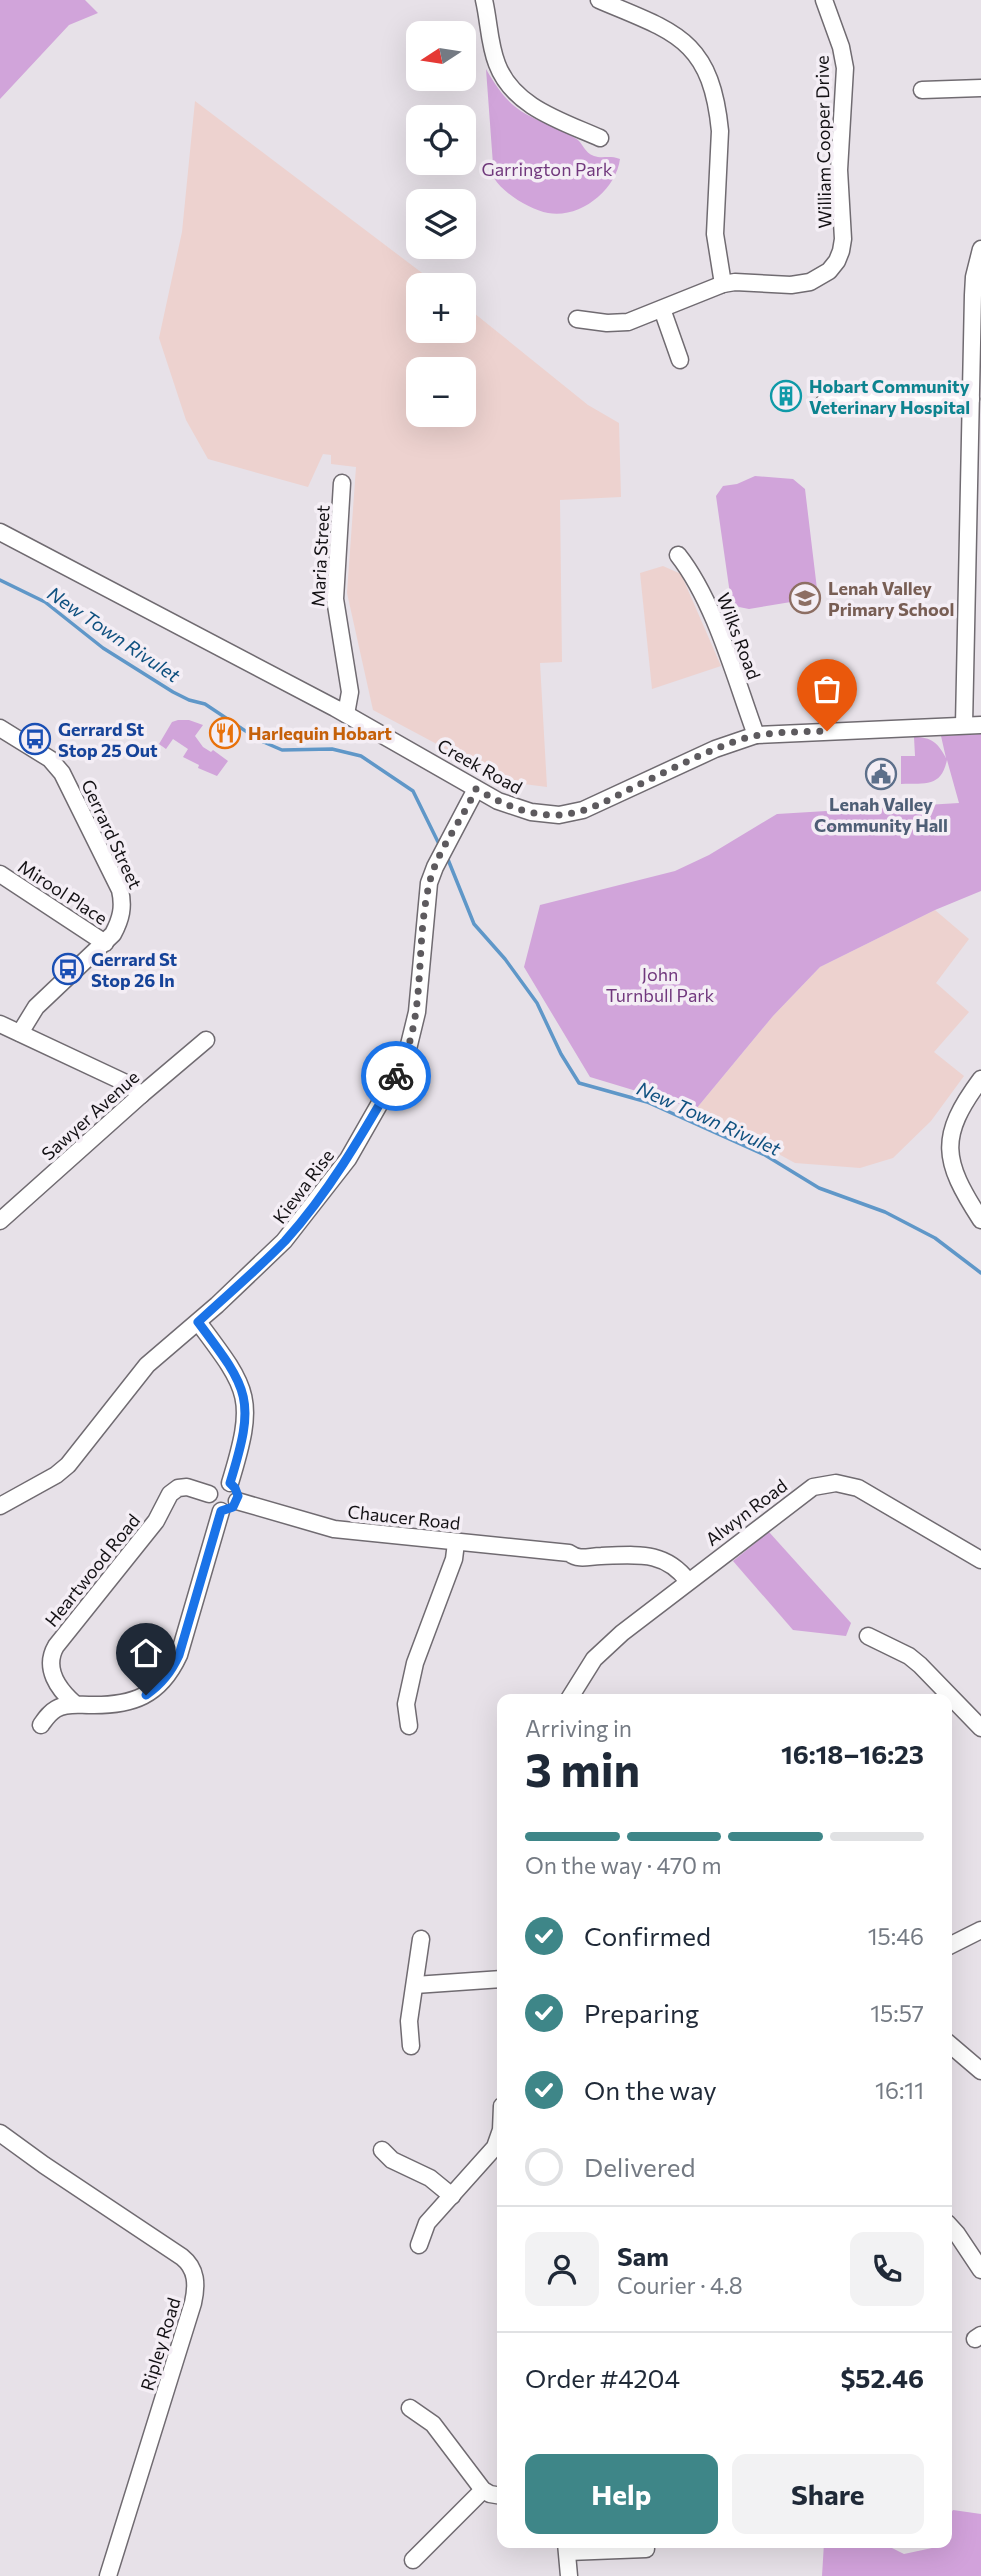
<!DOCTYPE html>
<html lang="en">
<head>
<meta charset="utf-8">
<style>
  :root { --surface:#fff; --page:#f2f2f3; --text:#1f2937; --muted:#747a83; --line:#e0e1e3; --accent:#3e8688 }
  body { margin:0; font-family:Commissioner,sans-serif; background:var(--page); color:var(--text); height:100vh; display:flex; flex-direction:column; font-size:26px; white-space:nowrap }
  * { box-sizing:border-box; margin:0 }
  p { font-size:23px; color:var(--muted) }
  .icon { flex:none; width:38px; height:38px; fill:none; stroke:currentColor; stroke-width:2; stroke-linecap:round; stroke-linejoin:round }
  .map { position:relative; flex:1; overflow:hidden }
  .sheet { position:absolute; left:497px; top:1694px; width:455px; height:854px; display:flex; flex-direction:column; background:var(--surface); border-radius:14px; box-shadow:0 7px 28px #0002 }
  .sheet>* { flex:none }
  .needle { width:46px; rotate:258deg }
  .buttons { position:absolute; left:406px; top:21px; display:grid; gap:14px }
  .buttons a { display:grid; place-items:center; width:70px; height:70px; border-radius:14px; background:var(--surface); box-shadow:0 7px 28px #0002; font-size:35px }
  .pin { position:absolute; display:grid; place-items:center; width:60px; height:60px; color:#fff; margin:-72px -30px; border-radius:50% 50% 50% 0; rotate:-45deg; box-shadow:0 0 7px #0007 }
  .pin .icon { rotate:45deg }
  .courier { position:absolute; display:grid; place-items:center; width:70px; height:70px; margin:-35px; border:5px solid #1a73e8; border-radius:50%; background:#fff; color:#222; box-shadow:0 2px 9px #0007 }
  .summary em { font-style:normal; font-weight:700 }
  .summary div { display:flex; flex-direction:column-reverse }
  .summary { display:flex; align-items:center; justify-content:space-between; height:119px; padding:0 28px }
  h1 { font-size:46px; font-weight:700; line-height:52px }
  .bar { display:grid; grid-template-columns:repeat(4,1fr); gap:10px 7px; align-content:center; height:84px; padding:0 28px }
  .bar i { height:9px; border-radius:5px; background:var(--line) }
  .bar .current { background:var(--accent) }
  .bar p { grid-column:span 4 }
  .line { display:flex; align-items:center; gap:18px; padding:0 28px; border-top:2px solid var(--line) }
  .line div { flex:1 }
  .round { display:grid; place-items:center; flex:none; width:74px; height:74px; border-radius:14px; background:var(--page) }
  ol { padding:0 28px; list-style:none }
  li { display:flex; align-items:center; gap:21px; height:77px }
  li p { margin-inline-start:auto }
  li .icon { padding:7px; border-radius:50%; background:var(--accent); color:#fff; stroke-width:4 }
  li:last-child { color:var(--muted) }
  li i { width:38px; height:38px; border:4px solid var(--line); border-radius:50% }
  .primary-button { display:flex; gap:14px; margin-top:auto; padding:14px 28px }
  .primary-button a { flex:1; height:80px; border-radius:14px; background:var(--accent); color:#fff; font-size:28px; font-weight:700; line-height:80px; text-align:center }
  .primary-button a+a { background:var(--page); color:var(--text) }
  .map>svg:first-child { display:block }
  .commercial { fill:#edd2cf; fill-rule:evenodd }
  .green { fill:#d1a4da }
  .forest { fill:#d2a2db }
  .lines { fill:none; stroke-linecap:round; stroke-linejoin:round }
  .stream { stroke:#5f97c8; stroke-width:3.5 }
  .minor-casing { stroke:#706b71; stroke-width:19 }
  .minor { stroke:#fff; stroke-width:16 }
  .done { stroke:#5d5a5e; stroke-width:7; stroke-dasharray:0 12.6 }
  .route { stroke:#1a73e8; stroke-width:9 }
  .labels { text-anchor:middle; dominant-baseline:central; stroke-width:7; stroke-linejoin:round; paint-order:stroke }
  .street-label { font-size:18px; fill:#131114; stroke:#f4eef5 }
  .park-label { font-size:18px; fill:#71387d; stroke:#f4eef5 }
  .culture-label { font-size:18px; font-weight:bold; fill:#0d838f; stroke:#f4eef5; text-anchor:start }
  .education-label { font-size:18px; font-weight:bold; fill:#785e54; stroke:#f4eef5; text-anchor:start }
  .transit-label { font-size:18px; font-weight:bold; fill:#164399; stroke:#f4eef5; text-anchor:start }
  .food-label { font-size:18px; font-weight:bold; fill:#c56008; stroke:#f4eef5; text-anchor:start }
  .service-label { font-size:18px; font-weight:bold; fill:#4e5e75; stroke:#f4eef5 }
  .water-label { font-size:19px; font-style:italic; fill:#0e507f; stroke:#f4eef5 }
</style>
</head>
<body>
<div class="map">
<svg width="981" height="2576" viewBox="0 0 981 2576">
  <rect width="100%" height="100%" fill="#e7e1e8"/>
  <g class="commercial">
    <path d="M195 101 438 285H418V331H464V305L588 405 619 423 621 497 560 500 562 662 540 663 547 787 508 782 373 710 347 593 356 467 331 464V455L323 454 308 487 208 459 186 420 159 338 182 232ZM418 369H464V415H418Z"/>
    <polygon points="663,566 681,574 721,666 652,689 640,573"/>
    <polygon points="935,910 969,939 936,983 969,1012 934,1052 964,1076 931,1121 893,1158 860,1168 795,1163 696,1109 773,1016 820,967"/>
  </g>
  <g class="green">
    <polygon points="0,0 85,0 98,13 69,25 0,99"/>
    <path d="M486 69C515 120 529 112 575 138 583 142 584 153 594 156 602 159 609 155 620 159 616 190 580 219 548 213 530 210 503 193 494 178Z"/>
    <polygon points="755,476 793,479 805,489 817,589 812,596 803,600 749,609 739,607 731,601 716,496 723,486 737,484"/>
    <polygon points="178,720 189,720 203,725 195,736 203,747 211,752 213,750 228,761 217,776 198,768 199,765 183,757 188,749 173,739 166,749 159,744 172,722"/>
    <path d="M981 734V891L935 910 820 967 773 1016 696 1109 590 1077 524 967 540 905 675 871 709 855 777 814 959 803 947 760C941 787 927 783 901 784V756H915L914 737C932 737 938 743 946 758L941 736Z"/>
    <polygon points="769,1532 851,1623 846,1636 793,1630 733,1561"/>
  </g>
  <polygon class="forest" points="953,2510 981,2514 981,2576 822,2576 824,2543 882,2543 904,2554 946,2545 947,2519"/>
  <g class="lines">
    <g class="stream">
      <polyline points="0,580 45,602 103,648 173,692 189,700 205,704 259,740 282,750 332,749 361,756 413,791 439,844"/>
      <polyline points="447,857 474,924 505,959 537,1003 561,1054 579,1083 647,1102 765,1155 819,1188 885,1212 935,1238 981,1273"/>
    </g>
    <g class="minor-casing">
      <g id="minor">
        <path d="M484 0C489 21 489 44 497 64 513 107 562 121 600 138"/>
        <path d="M599 0C675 32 711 39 720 131L715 234 723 284"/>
        <polyline points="922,90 981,88"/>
        <polyline points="662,309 680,360"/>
        <polyline points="577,319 607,323 628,322 723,284 735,282 791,285 810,282 829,271 837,261 841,251 843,239 839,170 845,68 841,47 824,0"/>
        <polyline points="825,401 971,399"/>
        <polyline points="342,483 335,599 350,692 346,714"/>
        <polyline points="0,532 335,708 498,801 531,812 559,815 583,810 715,749 756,735 981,725"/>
        <path d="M678 555C715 602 735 678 756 735"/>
        <polyline points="964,725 973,295 974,277 981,249"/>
        <path d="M0 728 50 759 62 773 120 890C124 907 121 919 113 934L36 1007 20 1033"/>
        <polyline points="0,874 105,943"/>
        <polyline points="0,1024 128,1084 141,1095"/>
        <path d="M981 1079C938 1137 942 1160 981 1220"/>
        <polyline points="0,1221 141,1095 206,1040"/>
        <path d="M198 1322C250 1391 256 1398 230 1483"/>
        <path d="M237 1501 334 1529 569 1553C580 1561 589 1556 601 1556 637 1555 664 1550 688 1581"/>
        <polyline points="0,1506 56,1475 68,1465 147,1365 217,1305 284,1241 348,1159 396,1075 408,1049 417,1012 429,883 435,867 476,789"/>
        <polyline points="868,1636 909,1656 920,1665 981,1728"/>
        <polyline points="569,1699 594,1659 622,1633 813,1487 836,1483 858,1488 981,1560"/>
        <path d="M75 1704C58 1689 43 1668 56 1646L156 1521 170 1494 178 1488 187 1487 209 1494"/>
        <path d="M41 1725C46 1718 49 1713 56 1709 66 1703 78 1705 89 1705 133 1706 160 1696 179 1655L221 1511"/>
        <polyline points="409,1726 406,1704 415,1663 454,1559 456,1543"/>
        <polyline points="947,1947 981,1930"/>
        <polyline points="415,1985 502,1979"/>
        <polyline points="947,2042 981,2071"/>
        <polyline points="411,2046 409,2021 421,1939"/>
        <path d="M0 2133 44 2165 182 2257C197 2269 197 2285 193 2303L108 2576"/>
        <polyline points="382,2150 392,2160 430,2178 452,2196"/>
        <polyline points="947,2223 957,2234 981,2270"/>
        <polyline points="419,2245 427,2223 495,2147 501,2130 502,2106"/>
        <polyline points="975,2339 981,2335"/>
        <polyline points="410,2408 433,2424 483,2490 490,2494 502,2496"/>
        <polyline points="566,2543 569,2576"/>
        <polyline points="568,2552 646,2549"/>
        <polyline points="413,2560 483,2490"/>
      </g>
    </g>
    <use href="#minor" class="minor"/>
  </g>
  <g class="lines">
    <path class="done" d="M396 1076C428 1017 414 949 429 885 436 851 462 821 476 789 501 803 523 814 552 815 583 816 610 799 638 785 670 770 702 753 736 741 765 731 797 732 827 731"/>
    <path class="route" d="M146 1695C162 1684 171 1672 179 1655L221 1511 233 1507 238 1496 235 1488 230 1483C256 1399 250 1391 198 1322 227 1295 258 1269 285 1241 330 1191 363 1133 396 1076"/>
  </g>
  <defs>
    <g id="building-ring" transform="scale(1.575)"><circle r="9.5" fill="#f4eef5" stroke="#0f9aa8" stroke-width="1.5"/><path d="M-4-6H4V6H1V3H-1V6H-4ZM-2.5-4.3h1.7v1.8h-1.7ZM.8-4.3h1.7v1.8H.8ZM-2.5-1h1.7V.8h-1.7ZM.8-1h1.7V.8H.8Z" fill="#0f9aa8"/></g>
    <g id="school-ring" transform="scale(1.575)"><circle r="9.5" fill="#f4eef5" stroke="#8d6e63" stroke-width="1.5"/><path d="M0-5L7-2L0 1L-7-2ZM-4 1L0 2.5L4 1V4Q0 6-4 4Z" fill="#8d6e63"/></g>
    <g id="restaurant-ring" transform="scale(1.575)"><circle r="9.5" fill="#f4eef5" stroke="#e8710a" stroke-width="1.5"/><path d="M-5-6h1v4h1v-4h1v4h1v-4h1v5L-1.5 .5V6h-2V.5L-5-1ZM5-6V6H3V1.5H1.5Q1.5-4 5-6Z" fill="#e8710a"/></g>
    <g id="bus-ring" transform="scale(1.575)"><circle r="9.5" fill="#f4eef5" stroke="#1a4fb4" stroke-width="1.5"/><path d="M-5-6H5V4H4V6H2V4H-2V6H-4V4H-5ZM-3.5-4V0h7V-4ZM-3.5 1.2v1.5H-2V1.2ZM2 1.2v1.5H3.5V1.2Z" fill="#1a4fb4"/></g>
    <g id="civic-ring" transform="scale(1.575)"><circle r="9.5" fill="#f4eef5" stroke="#5c6f8a" stroke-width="1.5"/><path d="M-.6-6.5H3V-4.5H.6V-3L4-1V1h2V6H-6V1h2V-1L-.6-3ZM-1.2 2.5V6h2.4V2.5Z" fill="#5c6f8a"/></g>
  </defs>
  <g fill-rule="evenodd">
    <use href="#building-ring" x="786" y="396"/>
    <use href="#school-ring" x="805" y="598"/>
    <use href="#restaurant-ring" x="225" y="733"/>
    <use href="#bus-ring" x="35" y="739"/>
    <use href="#civic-ring" x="881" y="774"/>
    <use href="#bus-ring" x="68" y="969"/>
  </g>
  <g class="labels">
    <g class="street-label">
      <text transform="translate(823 142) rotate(-91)">William Cooper Drive</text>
      <text transform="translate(320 556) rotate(-87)">Maria Street</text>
      <text transform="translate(739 636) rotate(69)">Wilks Road</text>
      <text transform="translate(480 766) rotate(29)">Creek Road</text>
      <text transform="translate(112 834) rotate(65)">Gerrard Street</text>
      <text transform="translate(63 892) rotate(33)">Mirool Place</text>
      <text transform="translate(90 1115) rotate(-42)">Sawyer Avenue</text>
      <text transform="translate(303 1186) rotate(-53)">Kiewa Rise</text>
      <text transform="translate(746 1512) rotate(-37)">Alwyn Road</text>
      <text transform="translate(404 1517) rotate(6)">Chaucer Road</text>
      <text transform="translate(92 1570) rotate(-51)">Heartwood Road</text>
      <text transform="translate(160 2344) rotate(-73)">Ripley Road</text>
    </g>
    <g class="park-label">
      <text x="547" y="169">Garrington Park</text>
      <text x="660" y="974">John<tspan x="660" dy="21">Turnbull Park</tspan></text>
    </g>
    <g class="culture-label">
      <text x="809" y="386">Hobart Community<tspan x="809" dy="21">Veterinary Hospital</tspan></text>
    </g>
    <g class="education-label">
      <text x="828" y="588">Lenah Valley<tspan x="828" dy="21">Primary School</tspan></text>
    </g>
    <g class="transit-label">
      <text x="58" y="729">Gerrard St<tspan x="58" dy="21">Stop 25 Out</tspan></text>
      <text x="91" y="959">Gerrard St<tspan x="91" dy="21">Stop 26 In</tspan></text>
    </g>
    <g class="food-label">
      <text x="248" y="733">Harlequin Hobart</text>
    </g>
    <g class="service-label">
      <text x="881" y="804">Lenah Valley<tspan x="881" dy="21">Community Hall</tspan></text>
    </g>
    <g class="water-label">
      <text transform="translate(114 634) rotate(34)">New Town Rivulet</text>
      <text transform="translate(709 1118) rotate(24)">New Town Rivulet</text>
    </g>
  </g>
</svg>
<div class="buttons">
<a><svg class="needle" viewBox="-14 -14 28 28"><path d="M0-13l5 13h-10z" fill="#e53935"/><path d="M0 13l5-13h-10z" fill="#747a83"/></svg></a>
<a><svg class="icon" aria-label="locate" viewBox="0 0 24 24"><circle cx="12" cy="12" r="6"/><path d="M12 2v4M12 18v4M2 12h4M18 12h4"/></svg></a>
<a><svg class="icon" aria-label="layers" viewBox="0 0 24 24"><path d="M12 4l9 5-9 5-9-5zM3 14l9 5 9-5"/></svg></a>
<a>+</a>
<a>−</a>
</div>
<div class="pin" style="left:827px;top:731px;background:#ea580c"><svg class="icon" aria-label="bag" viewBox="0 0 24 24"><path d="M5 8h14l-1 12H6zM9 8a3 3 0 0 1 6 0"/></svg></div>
<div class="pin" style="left:146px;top:1695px;background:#1f2937"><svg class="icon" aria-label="home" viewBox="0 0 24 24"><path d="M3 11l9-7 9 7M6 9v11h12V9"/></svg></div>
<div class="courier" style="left:396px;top:1076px"><svg class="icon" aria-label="bike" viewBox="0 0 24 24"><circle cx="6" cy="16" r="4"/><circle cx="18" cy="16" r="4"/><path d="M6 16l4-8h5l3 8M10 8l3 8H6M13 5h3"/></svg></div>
<section class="sheet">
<div class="summary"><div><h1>3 min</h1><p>Arriving in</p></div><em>16:18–16:23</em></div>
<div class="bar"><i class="current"></i><i class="current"></i><i class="current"></i><i></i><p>On the way · 470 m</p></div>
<ol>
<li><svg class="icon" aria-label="check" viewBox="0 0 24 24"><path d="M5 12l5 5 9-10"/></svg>Confirmed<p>15:46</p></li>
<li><svg class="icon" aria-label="check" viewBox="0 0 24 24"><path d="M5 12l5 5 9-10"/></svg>Preparing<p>15:57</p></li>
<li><svg class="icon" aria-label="check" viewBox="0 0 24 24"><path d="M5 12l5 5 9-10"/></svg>On the way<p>16:11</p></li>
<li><i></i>Delivered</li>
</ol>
<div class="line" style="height:126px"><a class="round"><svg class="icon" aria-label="person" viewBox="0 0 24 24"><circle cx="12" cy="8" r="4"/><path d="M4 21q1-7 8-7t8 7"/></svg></a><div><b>Sam</b><p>Courier · 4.8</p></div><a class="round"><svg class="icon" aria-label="phone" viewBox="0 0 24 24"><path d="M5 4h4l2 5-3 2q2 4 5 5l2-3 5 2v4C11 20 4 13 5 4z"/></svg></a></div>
<div class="line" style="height:91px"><div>Order #4204</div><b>$52.46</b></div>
<div class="primary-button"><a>Help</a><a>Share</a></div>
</section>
</div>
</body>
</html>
